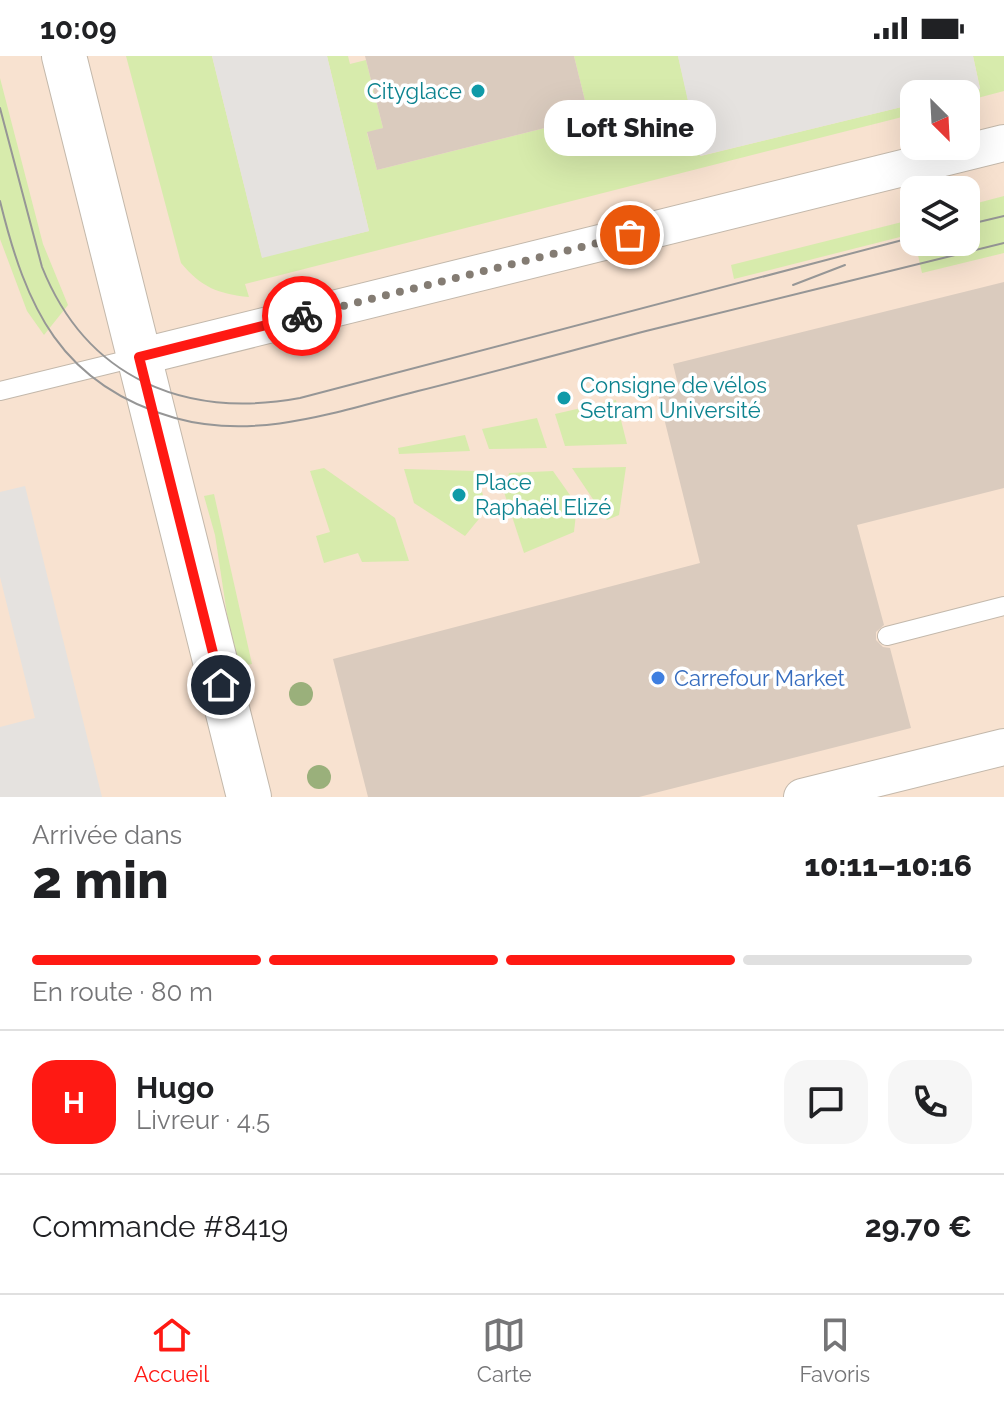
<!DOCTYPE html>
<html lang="fr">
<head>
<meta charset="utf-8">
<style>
  :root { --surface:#fff; --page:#f6f6f6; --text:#202124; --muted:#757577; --line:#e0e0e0; --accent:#ff1913 }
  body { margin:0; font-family:Raleway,sans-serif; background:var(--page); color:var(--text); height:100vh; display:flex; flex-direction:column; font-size:30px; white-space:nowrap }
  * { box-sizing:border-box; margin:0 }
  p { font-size:26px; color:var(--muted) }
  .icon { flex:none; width:44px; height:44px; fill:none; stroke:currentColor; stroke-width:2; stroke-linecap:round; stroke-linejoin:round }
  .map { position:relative; height:741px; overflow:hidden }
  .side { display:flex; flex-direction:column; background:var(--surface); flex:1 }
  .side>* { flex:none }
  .needle { width:52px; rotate:156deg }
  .fabs { position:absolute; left:900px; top:24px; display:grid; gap:16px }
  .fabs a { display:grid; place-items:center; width:80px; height:80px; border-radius:16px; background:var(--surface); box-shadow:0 8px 32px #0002; font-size:40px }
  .pin { position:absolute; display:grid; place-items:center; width:68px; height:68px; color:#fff; margin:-34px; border:4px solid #fff; border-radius:50%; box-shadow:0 2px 8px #0007 }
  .courier { position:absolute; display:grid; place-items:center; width:80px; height:80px; margin:-40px; border:6px solid #ff1913; border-radius:50%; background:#fff; color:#222; box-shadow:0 2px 10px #0007 }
  .bubble { position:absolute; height:56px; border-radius:24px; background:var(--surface); box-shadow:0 8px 32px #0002; font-size:26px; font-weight:800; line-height:56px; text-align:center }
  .headline em { font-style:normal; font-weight:800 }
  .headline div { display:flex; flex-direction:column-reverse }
  .headline { display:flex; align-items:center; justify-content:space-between; height:136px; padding:0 32px }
  h1 { font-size:52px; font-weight:800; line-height:60px }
  .bar { display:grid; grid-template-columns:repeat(4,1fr); gap:12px 8px; align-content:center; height:96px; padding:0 32px }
  .bar i { height:10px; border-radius:6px; background:var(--line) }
  .bar .current { background:var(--accent) }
  .bar p { grid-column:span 4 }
  .line { display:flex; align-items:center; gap:20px; padding:0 32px; border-top:2px solid var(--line) }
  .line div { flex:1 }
  .round { display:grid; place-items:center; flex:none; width:84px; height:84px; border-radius:24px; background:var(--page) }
  .status { display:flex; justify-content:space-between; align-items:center; height:56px; padding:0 40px; background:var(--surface); direction:ltr }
  .status svg { height:22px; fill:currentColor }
  .tabs { display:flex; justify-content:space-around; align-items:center; height:112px; border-top:2px solid var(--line); background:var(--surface); font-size:22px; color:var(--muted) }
  .tabs a { display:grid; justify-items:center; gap:4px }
  .tabs .current { color:var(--accent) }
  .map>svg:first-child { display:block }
  .commercial { fill:#f8e2d0; fill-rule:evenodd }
  .green { fill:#d7ebac }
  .parking { fill:#e5e2df }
  .building { fill:#dacbbe }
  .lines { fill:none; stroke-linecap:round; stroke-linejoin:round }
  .service-casing { stroke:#c3b8ab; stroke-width:20 }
  .minor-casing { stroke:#c3b8ab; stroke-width:38 }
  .tertiary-casing { stroke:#c3b8ab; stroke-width:46 }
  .service { stroke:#fff; stroke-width:18 }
  .minor { stroke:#fff; stroke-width:36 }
  .tertiary { stroke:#fff; stroke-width:44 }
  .tram { stroke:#969696; stroke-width:2 }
  .tree { fill:#9ab07b }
  .done { stroke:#847c73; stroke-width:8; stroke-dasharray:0 14.4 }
  .route { stroke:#ff1913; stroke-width:10 }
  .culture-dot { fill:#0f9aa8; stroke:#fff; stroke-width:3 }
  .shop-dot { fill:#3f7fe0; stroke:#fff; stroke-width:3 }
  .labels { text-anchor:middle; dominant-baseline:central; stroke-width:7; stroke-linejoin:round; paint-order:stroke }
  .culture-label { font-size:22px; fill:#0d838f; stroke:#fff; text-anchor:start }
  .shop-label { font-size:22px; fill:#366cbe; stroke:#fff; text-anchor:start }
</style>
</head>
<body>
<div class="status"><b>10:09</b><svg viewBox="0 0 49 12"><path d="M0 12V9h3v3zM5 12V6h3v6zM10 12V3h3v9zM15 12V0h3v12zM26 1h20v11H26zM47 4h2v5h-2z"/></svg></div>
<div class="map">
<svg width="1004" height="741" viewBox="0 0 1004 741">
  <rect width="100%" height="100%" fill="#f4eee6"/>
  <path class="commercial" d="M0 0H1004V741H0ZM914 38H966V90H914ZM914 134H966V186H914Z"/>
  <g class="green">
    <path d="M126 0H212L262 201 369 175 327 0H348L350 8 366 4 383 72 367 77 377 114 589 61 574 0H678L701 100 914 48V58L245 228 249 241C218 238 201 231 181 207Z"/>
    <polygon points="973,0 1004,0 1004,35 966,45 966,38 957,38 980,32"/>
    <polygon points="0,22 43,188 68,249 44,279 27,255 0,183"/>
    <polygon points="1004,140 1004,197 922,217 915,186 966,186 966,150"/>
    <polygon points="914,163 914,184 912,178 734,223 731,209"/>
    <polygon points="616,344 627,388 565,390 555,358"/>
    <polygon points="537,362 547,392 489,393 482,373"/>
    <polygon points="465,379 470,395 399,398 398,392"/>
    <polygon points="626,411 619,459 607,464 572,412"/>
    <polygon points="324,412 395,462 409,505 362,506 358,497 324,507 316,480 330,476 310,415"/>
    <polygon points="404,413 476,415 487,453 465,480 414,447"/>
    <polygon points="553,415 577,449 574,476 524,497 504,436 509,417"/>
    <polygon points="214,438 252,608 235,611 215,479 204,440"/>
  </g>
  <g class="parking">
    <polygon points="212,0 327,0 369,175 262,202"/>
    <polygon points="678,0 973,0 980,33 957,38 914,38 914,48 700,100"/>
    <polygon points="25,430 102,741 0,741 0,671 35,662 0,521 0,436"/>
  </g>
  <g class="building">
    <polygon points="365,0 574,0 589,61 377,114 367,76 383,72"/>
    <polygon points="1004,226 1004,432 857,469 884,569 876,576 876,584 883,591 890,592 911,672 639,741 368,741 333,603 700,507 658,338 679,333 673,308"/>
  </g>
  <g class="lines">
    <g class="service-casing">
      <g id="service">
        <polyline points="0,335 139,301"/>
        <polyline points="887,580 1004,550"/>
      </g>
    </g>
    <g class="minor-casing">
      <g id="minor">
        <polyline points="139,301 1004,87"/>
        <polyline points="802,741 1004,691"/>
      </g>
    </g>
    <g class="tertiary-casing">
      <polyline id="tertiary" points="64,0 249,741"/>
    </g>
    <use href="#service" class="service"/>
    <use href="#minor" class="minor"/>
    <use href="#tertiary" class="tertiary"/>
    <g class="tram">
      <path d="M0 52 42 211C87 323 185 363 300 342L914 181"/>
      <path d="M0 145C26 251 60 329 175 362 257 385 339 355 418 335 494 316 570 295 646 275 765 245 885 217 1004 187"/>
      <polyline points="966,169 1004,160"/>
      <polyline points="793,229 845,209"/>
    </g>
  </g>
  <g class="tree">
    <circle cx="301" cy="638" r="12"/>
    <circle cx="319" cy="721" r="12"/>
  </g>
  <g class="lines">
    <polyline class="done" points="302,260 630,179"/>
    <polyline class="route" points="221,629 139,301 302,260"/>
  </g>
  <g class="culture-dot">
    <circle cx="478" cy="35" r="8"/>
    <circle cx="564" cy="342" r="8"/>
    <circle cx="459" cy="439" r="8"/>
  </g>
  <circle class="shop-dot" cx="658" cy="622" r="8"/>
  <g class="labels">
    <g class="culture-label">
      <text x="462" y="35" text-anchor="end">Cityglace</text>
      <text x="580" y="329">Consigne de vélos<tspan x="580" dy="25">Setram Université</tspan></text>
      <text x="475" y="426">Place<tspan x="475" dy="25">Raphaël Elizé</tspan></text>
    </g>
    <g class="shop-label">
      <text x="674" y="622">Carrefour Market</text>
    </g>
  </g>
</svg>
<div class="fabs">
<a><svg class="needle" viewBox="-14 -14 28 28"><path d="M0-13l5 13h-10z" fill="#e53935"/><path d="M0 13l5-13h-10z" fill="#757577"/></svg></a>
<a><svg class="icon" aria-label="layers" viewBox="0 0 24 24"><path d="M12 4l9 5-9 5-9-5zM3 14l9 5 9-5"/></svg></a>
</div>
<div class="pin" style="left:630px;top:179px;background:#ea580c"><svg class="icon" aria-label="bag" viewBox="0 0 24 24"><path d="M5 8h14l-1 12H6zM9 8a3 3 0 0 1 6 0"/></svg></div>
<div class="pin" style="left:221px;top:629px;background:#1f2937"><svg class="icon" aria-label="home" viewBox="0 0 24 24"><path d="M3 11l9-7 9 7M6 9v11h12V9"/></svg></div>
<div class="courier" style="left:302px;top:260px"><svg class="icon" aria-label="bike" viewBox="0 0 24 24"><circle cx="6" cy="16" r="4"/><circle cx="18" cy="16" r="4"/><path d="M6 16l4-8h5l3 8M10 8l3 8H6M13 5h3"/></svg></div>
<div class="bubble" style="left:544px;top:44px;width:172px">Loft Shine</div>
</div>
<section class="side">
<div class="headline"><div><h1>2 min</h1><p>Arrivée dans</p></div><em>10:11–10:16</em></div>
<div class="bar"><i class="current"></i><i class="current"></i><i class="current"></i><i></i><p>En route · 80 m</p></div>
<div class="line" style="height:144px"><b class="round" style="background:var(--accent);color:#fff">H</b><div><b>Hugo</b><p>Livreur · 4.5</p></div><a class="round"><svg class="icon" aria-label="chat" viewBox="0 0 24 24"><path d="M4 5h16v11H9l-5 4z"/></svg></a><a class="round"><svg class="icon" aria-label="phone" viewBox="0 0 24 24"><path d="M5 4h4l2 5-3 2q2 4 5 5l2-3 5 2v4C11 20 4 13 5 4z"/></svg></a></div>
<div class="line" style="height:104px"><div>Commande #8419</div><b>29.70 €</b></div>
</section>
<nav class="tabs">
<a class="current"><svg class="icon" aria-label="home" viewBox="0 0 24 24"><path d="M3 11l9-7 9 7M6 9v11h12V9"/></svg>Accueil</a>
<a><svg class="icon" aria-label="map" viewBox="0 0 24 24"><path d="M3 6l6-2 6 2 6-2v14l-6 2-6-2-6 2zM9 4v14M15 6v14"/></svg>Carte</a>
<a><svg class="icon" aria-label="saved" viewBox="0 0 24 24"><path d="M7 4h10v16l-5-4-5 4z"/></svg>Favoris</a>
</nav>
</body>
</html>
